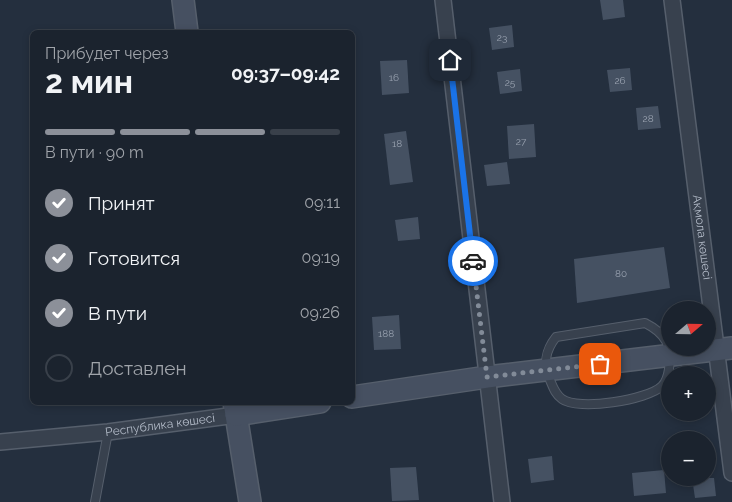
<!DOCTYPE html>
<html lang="ru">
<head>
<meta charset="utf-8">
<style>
  :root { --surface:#1b232e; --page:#282f3a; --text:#f1f3f6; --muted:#a0a4aa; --line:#39404a; --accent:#8c9099 }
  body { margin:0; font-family:Raleway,sans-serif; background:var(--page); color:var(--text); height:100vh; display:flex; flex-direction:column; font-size:19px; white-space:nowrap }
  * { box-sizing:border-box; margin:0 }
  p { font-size:16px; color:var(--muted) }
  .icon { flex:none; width:28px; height:28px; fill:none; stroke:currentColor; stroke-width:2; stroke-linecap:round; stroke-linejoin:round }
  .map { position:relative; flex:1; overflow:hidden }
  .panel { position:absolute; left:30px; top:30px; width:325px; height:375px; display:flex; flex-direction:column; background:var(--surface); border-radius:8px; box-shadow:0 2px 8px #0003,0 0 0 1px var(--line) }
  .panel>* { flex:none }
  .needle { width:32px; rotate:70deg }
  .tools { position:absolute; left:661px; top:301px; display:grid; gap:10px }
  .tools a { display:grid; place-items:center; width:55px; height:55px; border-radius:50%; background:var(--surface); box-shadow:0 2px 8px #0003,0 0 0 1px var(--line); font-size:25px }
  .pin { position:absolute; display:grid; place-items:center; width:42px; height:42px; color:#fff; margin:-21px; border-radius:10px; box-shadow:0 2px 8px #0006 }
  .courier { position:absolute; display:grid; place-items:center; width:50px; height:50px; margin:-25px; border:4px solid #1a73e8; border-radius:50%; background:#fff; color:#222; box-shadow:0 1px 6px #0007 }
  .overview em { font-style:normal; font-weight:700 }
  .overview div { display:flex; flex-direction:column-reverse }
  .overview { display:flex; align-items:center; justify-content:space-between; height:85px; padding:0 15px }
  h1 { font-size:32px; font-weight:700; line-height:38px }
  .bar { display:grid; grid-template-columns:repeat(4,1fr); gap:8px 5px; align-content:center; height:60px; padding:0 15px }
  .bar i { height:6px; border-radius:4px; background:var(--line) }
  .bar .on { background:var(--accent) }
  .bar p { grid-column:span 4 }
  ol { padding:0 15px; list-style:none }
  li { display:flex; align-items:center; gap:15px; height:55px }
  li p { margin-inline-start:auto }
  li .icon { padding:5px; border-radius:50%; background:var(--accent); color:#fff; stroke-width:4 }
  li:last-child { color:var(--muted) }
  li i { width:28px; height:28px; border:2px solid var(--line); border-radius:50% }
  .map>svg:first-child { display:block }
  .building { fill:#455162 }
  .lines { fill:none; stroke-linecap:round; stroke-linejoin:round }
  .lane-casing { stroke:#565f6c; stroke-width:10 }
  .street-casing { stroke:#565f6c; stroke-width:18 }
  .secondary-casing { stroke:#565f6c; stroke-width:24 }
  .lane { stroke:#38414e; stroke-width:8 }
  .street { stroke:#38414e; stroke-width:15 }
  .secondary { stroke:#465061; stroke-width:21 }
  .done { stroke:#828b98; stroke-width:5; stroke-dasharray:0 9 }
  .route { stroke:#1a73e8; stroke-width:6 }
  .labels { text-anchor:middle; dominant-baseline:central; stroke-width:4.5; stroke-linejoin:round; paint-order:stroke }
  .number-label { font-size:10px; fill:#98a1af }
  .street-label { font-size:12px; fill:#b4bcc9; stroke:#1d2633 }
</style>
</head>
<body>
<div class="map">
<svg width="732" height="502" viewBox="0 0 732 502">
  <rect width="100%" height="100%" fill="#242f3e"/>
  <g class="building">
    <polygon points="600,0 623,0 625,17 603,20"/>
    <polygon points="512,25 514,47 492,50 489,28"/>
    <polygon points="407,60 409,93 382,95 380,61"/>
    <polygon points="630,68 632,90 610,92 607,70"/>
    <polygon points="520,69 522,91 500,94 497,72"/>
    <polygon points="658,106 661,128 638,130 636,108"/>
    <polygon points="534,124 536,157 509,159 507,126"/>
    <polygon points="406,131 413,182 390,185 384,134"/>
    <polygon points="507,162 510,184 487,186 484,165"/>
    <polygon points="418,217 420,239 398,241 395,220"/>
    <polygon points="664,247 670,288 577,303 574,259"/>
    <polygon points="399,315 401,349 374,350 372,317"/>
    <polygon points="552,456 554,480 531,483 528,459"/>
    <polygon points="416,467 419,500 392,501 390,468"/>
    <polygon points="664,470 666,493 634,496 632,473"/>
    <polygon points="692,478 714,478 716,496 695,498"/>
  </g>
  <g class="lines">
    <g class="lane-casing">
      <g id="lane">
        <path d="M645 323C665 333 673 346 669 369 668 376 667 381 662 386 648 400 578 411 562 399 555 394 553 387 550 380 543 364 545 351 556 337Z"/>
        <polyline points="95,502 108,432"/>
      </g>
    </g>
    <g class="street-casing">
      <g id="street">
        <polyline points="443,0 502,502"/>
        <path id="s1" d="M672 0 732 473"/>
        <path id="s2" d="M0 442 108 432 236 415"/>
      </g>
    </g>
    <g class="secondary-casing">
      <g id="secondary">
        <polyline points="183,0 187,32"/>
        <polyline points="352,397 487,377 732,348"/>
        <polyline points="234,402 250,502"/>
        <polyline points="236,415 320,402"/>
      </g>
    </g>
    <use href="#lane" class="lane"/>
    <use href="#street" class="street"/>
    <use href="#secondary" class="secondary"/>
  </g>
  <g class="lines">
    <polyline class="done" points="473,261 487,377 600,364"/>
    <polyline class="route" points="450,60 473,261"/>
  </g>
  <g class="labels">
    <g class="number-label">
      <text x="502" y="37">23</text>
      <text x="394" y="77">16</text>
      <text x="620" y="80">26</text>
      <text x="510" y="82">25</text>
      <text x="648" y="118">28</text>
      <text x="521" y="141">27</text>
      <text x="397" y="143">18</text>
      <text x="621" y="273">80</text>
      <text x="386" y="333">188</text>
    </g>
    <g class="street-label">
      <text stroke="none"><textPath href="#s1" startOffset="239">Ақмола көшесі</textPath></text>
      <text stroke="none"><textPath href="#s2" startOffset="161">Республика көшесі</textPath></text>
    </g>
  </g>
</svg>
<div class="tools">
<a><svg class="needle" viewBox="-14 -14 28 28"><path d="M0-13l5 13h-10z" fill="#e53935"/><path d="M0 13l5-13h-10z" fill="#a0a4aa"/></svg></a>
<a>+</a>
<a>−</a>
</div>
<div class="pin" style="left:600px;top:364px;background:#ea580c"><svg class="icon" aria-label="bag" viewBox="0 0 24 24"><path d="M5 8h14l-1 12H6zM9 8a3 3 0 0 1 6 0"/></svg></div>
<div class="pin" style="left:450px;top:60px;background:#1f2937"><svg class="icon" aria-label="home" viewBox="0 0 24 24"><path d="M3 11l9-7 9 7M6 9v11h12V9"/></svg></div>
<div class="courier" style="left:473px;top:261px"><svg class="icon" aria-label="car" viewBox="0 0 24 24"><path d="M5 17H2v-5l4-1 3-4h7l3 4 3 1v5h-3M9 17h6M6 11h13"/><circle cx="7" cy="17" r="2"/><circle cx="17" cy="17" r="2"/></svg></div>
<section class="panel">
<div class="overview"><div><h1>2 мин</h1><p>Прибудет через</p></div><em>09:37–09:42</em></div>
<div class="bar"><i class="on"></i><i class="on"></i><i class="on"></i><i></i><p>В пути · 90 m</p></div>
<ol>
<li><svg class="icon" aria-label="check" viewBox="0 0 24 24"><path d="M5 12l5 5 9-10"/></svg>Принят<p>09:11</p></li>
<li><svg class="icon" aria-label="check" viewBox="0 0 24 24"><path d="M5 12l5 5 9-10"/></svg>Готовится<p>09:19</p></li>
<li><svg class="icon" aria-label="check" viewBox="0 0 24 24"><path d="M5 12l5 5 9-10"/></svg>В пути<p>09:26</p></li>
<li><i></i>Доставлен</li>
</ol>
</section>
</div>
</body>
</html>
